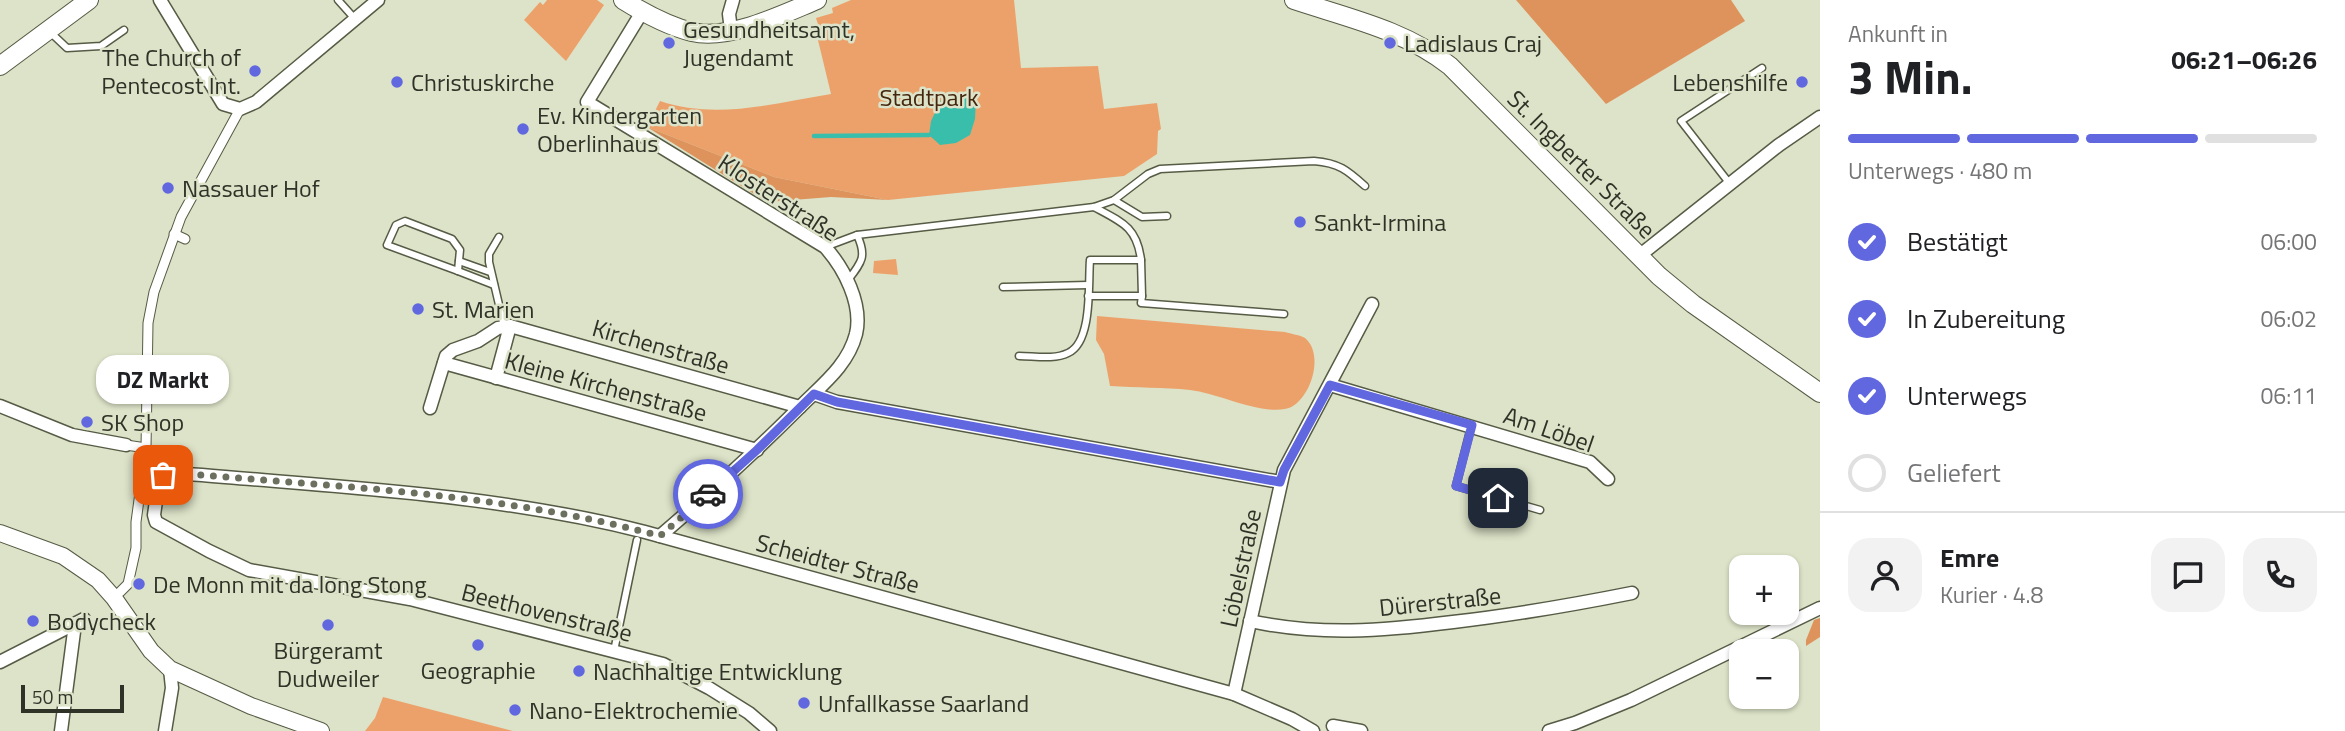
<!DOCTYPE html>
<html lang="de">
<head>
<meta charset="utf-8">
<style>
  :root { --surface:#fff; --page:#f2f2f2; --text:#202124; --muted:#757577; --line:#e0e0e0; --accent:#6067df }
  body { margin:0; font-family:"Titillium Web",sans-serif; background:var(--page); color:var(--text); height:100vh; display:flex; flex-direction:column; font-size:26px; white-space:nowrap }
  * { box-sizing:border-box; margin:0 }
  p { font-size:23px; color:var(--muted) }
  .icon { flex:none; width:38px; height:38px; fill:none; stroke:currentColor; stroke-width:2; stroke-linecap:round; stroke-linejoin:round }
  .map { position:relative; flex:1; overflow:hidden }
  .side { display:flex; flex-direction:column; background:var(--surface); width:525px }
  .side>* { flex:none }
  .controls { position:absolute; left:1729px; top:555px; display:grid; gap:14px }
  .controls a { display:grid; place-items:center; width:70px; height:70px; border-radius:14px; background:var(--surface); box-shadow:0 2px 5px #0004; font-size:35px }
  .scale { position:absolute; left:21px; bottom:18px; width:103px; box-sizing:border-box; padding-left:7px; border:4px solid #2f3227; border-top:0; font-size:19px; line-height:24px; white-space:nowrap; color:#2f3227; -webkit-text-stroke:5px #dce3c8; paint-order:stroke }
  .pin { position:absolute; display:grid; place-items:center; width:60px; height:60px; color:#fff; margin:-30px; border-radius:14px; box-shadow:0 4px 10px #0006 }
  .courier { position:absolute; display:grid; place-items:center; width:70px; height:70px; margin:-35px; border:5px solid #6067df; border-radius:50%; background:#fff; color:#222; box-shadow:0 2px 9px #0007 }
  .bubble { position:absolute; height:49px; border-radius:21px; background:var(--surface); box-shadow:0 2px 5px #0004; font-size:23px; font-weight:700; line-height:49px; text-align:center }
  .head em { font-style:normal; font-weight:700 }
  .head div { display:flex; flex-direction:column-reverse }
  .head { display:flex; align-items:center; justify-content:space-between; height:119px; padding:0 28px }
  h1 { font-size:46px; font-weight:700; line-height:52px }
  .bar { display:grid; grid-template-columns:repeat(4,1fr); gap:10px 7px; align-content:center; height:84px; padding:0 28px }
  .bar i { height:9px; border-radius:5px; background:var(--line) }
  .bar .selected { background:var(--accent) }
  .bar p { grid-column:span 4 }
  .line { display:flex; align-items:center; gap:18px; padding:0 28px; border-top:2px solid var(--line) }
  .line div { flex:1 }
  .round { display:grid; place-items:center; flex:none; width:74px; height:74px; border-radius:21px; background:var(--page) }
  ol { padding:0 28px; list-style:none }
  li { display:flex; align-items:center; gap:21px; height:77px }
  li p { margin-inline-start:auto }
  li .icon { padding:7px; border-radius:50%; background:var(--accent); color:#fff; stroke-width:4 }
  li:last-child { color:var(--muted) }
  li i { width:38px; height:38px; border:4px solid var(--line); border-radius:50% }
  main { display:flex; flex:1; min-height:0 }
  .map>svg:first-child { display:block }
  .green { fill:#eda16a }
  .forest { fill:#de935c }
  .water { fill:#3abeac }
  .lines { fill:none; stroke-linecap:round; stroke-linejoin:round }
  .stream { stroke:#3abeac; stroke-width:4.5 }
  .service-casing { stroke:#555b44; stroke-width:9 }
  .pedestrian-casing { stroke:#555b44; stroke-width:11 }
  .minor-casing { stroke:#555b44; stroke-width:15 }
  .tertiary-casing { stroke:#555b44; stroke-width:18 }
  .secondary-casing { stroke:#555b44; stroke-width:20 }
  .service { stroke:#fff; stroke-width:6 }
  .pedestrian { stroke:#fff; stroke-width:9 }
  .minor { stroke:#fff; stroke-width:12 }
  .tertiary { stroke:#fff; stroke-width:16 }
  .secondary { stroke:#fff; stroke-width:18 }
  .done { stroke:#6c705f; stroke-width:7; stroke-dasharray:0 12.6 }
  .route { stroke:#6067df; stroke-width:9 }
  .poi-dot { fill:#6067df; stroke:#dce3c8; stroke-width:2.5 }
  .labels { text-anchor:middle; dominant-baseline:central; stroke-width:5; stroke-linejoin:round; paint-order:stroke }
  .poi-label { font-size:24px; fill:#2f3227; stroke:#dce3c8; text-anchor:start }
  .park-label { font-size:24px; fill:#45260f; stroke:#dce3c8 }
  .street-label { font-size:24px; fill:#2f3227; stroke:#dce3c8 }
</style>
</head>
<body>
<main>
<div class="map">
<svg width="1820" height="731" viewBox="0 0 1820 731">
  <rect width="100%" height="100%" fill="#dce3c8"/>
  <g class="green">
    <polygon points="547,0 597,0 604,5 566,61 524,20 540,2 543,5"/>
    <path d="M851 0H1014L1021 68 1098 66 1104 109 1157 103 1161 129 1158 131 1157 154 1124 176 888 200 774 177 647 127 660 101C716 120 775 103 831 94L817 36 821 34 816 18 833 13 832 8Z"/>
    <polygon points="896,259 898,275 873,273 874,261"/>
    <path d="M1097 316 1285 332C1291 334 1300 335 1305 338 1326 355 1309 405 1285 409 1257 414 1218 393 1190 390 1164 387 1136 388 1110 386L1104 354 1096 340Z"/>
    <polygon points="383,697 513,731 365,731 375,718"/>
  </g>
  <g class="forest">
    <polygon points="1516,0 1731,0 1745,21 1606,104"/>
    <polygon points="647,127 774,177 888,200 831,197 767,202"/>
    <polygon points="1820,618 1820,637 1806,646 1806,640 1814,620"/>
  </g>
  <polygon class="water" points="957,95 976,98 975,119 970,135 956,143 940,145 929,135 931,121 942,98"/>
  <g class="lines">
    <polyline class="stream" points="814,136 929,135"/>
    <g class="service-casing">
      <g id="service">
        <polyline points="338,0 355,19"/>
        <polyline points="50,32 67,48 101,46 124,30"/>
        <polyline points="1730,184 1681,121 1762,68"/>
        <polyline points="1114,200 1142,217 1167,216"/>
        <polygon points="405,221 452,239 460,250 458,271 387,245 396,225"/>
        <polyline points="499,237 489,254 489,262 504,326"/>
        <path d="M825 247 857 235 1094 207 1114 200 1148 174 1160 169 1314 161C1339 163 1347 170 1365 186"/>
        <polyline points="459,261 490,272"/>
        <polyline points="458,271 494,285"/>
        <path d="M848 280C862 262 867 256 857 235"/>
        <polyline points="1003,287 1088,285"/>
        <polyline points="1088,296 1142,296 1141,260"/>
        <polyline points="1142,296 1141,303 1284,314"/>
        <path d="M1019 356C1034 356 1054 360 1068 353 1093 342 1088 283 1090 260H1141C1137 227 1122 222 1094 207"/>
        <polyline points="1471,427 1456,486 1540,510"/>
        <polyline points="614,651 637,540"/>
      </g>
    </g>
    <g class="pedestrian-casing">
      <g id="pedestrian">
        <polyline points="174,234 185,239"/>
        <polyline points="126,445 146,448"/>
        <polyline points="120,592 128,584 136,548 136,522 146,448 148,323 154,292 181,217 240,109"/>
      </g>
    </g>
    <g class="minor-casing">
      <g id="minor">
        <polyline points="160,0 223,104 240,109 256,102 378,0"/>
        <path d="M642 12 587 102 825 247C844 268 863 304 856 334 848 365 823 384 801 406 756 451 709 494 660 536"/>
        <polyline points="731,30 729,14 733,0"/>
        <polyline points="1639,256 1779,145 1820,117"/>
        <polyline points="444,363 757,450"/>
        <polyline points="496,378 510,326"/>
        <polyline points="1330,385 1590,462 1608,479"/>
        <polyline points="814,394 837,402 1280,482"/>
        <polyline points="0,406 72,435 126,445"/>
        <polyline points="430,408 446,356 453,350 478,341 498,328 510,326 800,407"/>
        <path d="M1250 621C1320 636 1382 631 1453 622 1513 615 1572 605 1632 593"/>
        <polyline points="0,662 84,619"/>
        <polyline points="1234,694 1284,470 1372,304"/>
        <polyline points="1333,726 1361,731"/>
        <polyline points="61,731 75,624"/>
        <polyline points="165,731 172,688 170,669"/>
        <path d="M770 731 749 713 709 688 663 664 410 599 249 570 209 551 156 522 154 515 159 480 168 473 202 475C351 488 500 495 645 532L1234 694 1292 719 1313 731"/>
        <polyline points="1549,731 1575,723 1631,700 1820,608"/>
      </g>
    </g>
    <g class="tertiary-casing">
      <polyline id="tertiary" points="0,533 63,556 98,580 114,598 151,651 170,669 251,706 321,731"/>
    </g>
    <g class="secondary-casing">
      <g id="secondary">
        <path d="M623 0C644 13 668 26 692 32 729 41 783 14 817 0"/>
        <path d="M1294 0C1348 18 1405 30 1450 66L1659 276 1693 304 1820 393"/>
        <polyline points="0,66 89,0"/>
      </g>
    </g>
    <use href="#service" class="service"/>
    <use href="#pedestrian" class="pedestrian"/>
    <use href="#minor" class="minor"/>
    <use href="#tertiary" class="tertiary"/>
    <use href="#secondary" class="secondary"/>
  </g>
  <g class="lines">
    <path class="done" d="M163 475H202C356 488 510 495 660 536L708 494"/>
    <polyline class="route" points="708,494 757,450 814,394 837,402 1280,482 1284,470 1330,385 1472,425 1456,486 1498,498"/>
  </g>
  <g class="poi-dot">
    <circle cx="669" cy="43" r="7"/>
    <circle cx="1390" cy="43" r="7"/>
    <circle cx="255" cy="71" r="7"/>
    <circle cx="397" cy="82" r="7"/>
    <circle cx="1802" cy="82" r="7"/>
    <circle cx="523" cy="129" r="7"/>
    <circle cx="168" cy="188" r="7"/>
    <circle cx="1300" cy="222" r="7"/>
    <circle cx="418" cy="309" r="7"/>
    <circle cx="87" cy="422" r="7"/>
    <circle cx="139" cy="584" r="7"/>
    <circle cx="33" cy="621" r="7"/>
    <circle cx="328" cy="625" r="7"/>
    <circle cx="478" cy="645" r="7"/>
    <circle cx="579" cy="671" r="7"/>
    <circle cx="804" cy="703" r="7"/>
    <circle cx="515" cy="710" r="7"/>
  </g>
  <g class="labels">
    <g class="poi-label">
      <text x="683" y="29">Gesundheitsamt,<tspan x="683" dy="28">Jugendamt</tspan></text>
      <text x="1404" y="43">Ladislaus Craj</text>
      <text x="241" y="57" text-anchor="end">The Church of<tspan x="241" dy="28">Pentecost Int.</tspan></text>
      <text x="411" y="82">Christuskirche</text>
      <text x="1788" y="82" text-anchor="end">Lebenshilfe</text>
      <text x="537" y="115">Ev. Kindergarten<tspan x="537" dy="28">Oberlinhaus</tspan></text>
      <text x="182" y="188">Nassauer Hof</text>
      <text x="1314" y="222">Sankt-Irmina</text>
      <text x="432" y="309">St. Marien</text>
      <text x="101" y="422">SK Shop</text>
      <text x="153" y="584">De Monn mit da long Stong</text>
      <text x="47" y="621">Bodycheck</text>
      <text x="328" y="650" text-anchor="middle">Bürgeramt<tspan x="328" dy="28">Dudweiler</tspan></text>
      <text x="478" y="670" text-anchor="middle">Geographie</text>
      <text x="593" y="671">Nachhaltige Entwicklung</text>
      <text x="818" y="703">Unfallkasse Saarland</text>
      <text x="529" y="710">Nano-Elektrochemie</text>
    </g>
    <g class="park-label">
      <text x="929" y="97">Stadtpark</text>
    </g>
    <g class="street-label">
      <text transform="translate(1582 164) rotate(45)">St. Ingberter Straße</text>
      <text transform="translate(779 197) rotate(33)">Klosterstraße</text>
      <text transform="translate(661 346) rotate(16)">Kirchenstraße</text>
      <text transform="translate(606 386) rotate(15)">Kleine Kirchenstraße</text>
      <text transform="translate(1549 429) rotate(19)">Am Löbel</text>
      <text transform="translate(838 563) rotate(15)">Scheidter Straße</text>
      <text transform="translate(1240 568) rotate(-78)">Löbelstraße</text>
      <text transform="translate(1440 601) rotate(-6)">Dürerstraße</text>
      <text transform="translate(547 612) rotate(14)">Beethovenstraße</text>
    </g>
  </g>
</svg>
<div class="controls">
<a>+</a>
<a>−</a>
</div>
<div class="scale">50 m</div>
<div class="pin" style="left:163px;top:475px;background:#ea580c"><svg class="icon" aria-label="bag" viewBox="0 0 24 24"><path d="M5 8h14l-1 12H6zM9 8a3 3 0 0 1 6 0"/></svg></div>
<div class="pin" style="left:1498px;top:498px;background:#1f2937"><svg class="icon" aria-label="home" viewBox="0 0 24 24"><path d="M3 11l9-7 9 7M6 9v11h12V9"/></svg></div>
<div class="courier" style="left:708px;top:494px"><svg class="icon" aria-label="car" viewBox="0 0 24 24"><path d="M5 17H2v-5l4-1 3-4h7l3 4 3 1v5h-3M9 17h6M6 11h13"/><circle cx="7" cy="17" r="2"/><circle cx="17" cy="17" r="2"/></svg></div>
<div class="bubble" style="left:96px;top:355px;width:133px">DZ Markt</div>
</div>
<section class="side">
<div class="head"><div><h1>3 Min.</h1><p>Ankunft in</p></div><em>06:21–06:26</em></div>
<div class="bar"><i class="selected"></i><i class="selected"></i><i class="selected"></i><i></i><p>Unterwegs · 480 m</p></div>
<ol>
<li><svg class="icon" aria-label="check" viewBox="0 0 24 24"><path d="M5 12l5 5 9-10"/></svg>Bestätigt<p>06:00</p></li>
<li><svg class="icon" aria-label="check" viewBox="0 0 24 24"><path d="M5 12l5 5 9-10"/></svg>In Zubereitung<p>06:02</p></li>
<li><svg class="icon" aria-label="check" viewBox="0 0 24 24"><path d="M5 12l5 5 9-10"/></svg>Unterwegs<p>06:11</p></li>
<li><i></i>Geliefert</li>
</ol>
<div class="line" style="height:126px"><a class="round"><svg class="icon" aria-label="person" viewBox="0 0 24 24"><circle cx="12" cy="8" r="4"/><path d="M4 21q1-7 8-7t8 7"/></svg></a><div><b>Emre</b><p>Kurier · 4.8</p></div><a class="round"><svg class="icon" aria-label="chat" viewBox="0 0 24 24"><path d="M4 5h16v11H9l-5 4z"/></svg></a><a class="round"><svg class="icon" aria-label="phone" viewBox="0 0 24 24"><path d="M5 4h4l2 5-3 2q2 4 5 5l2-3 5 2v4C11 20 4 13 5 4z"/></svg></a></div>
</section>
</main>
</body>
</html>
